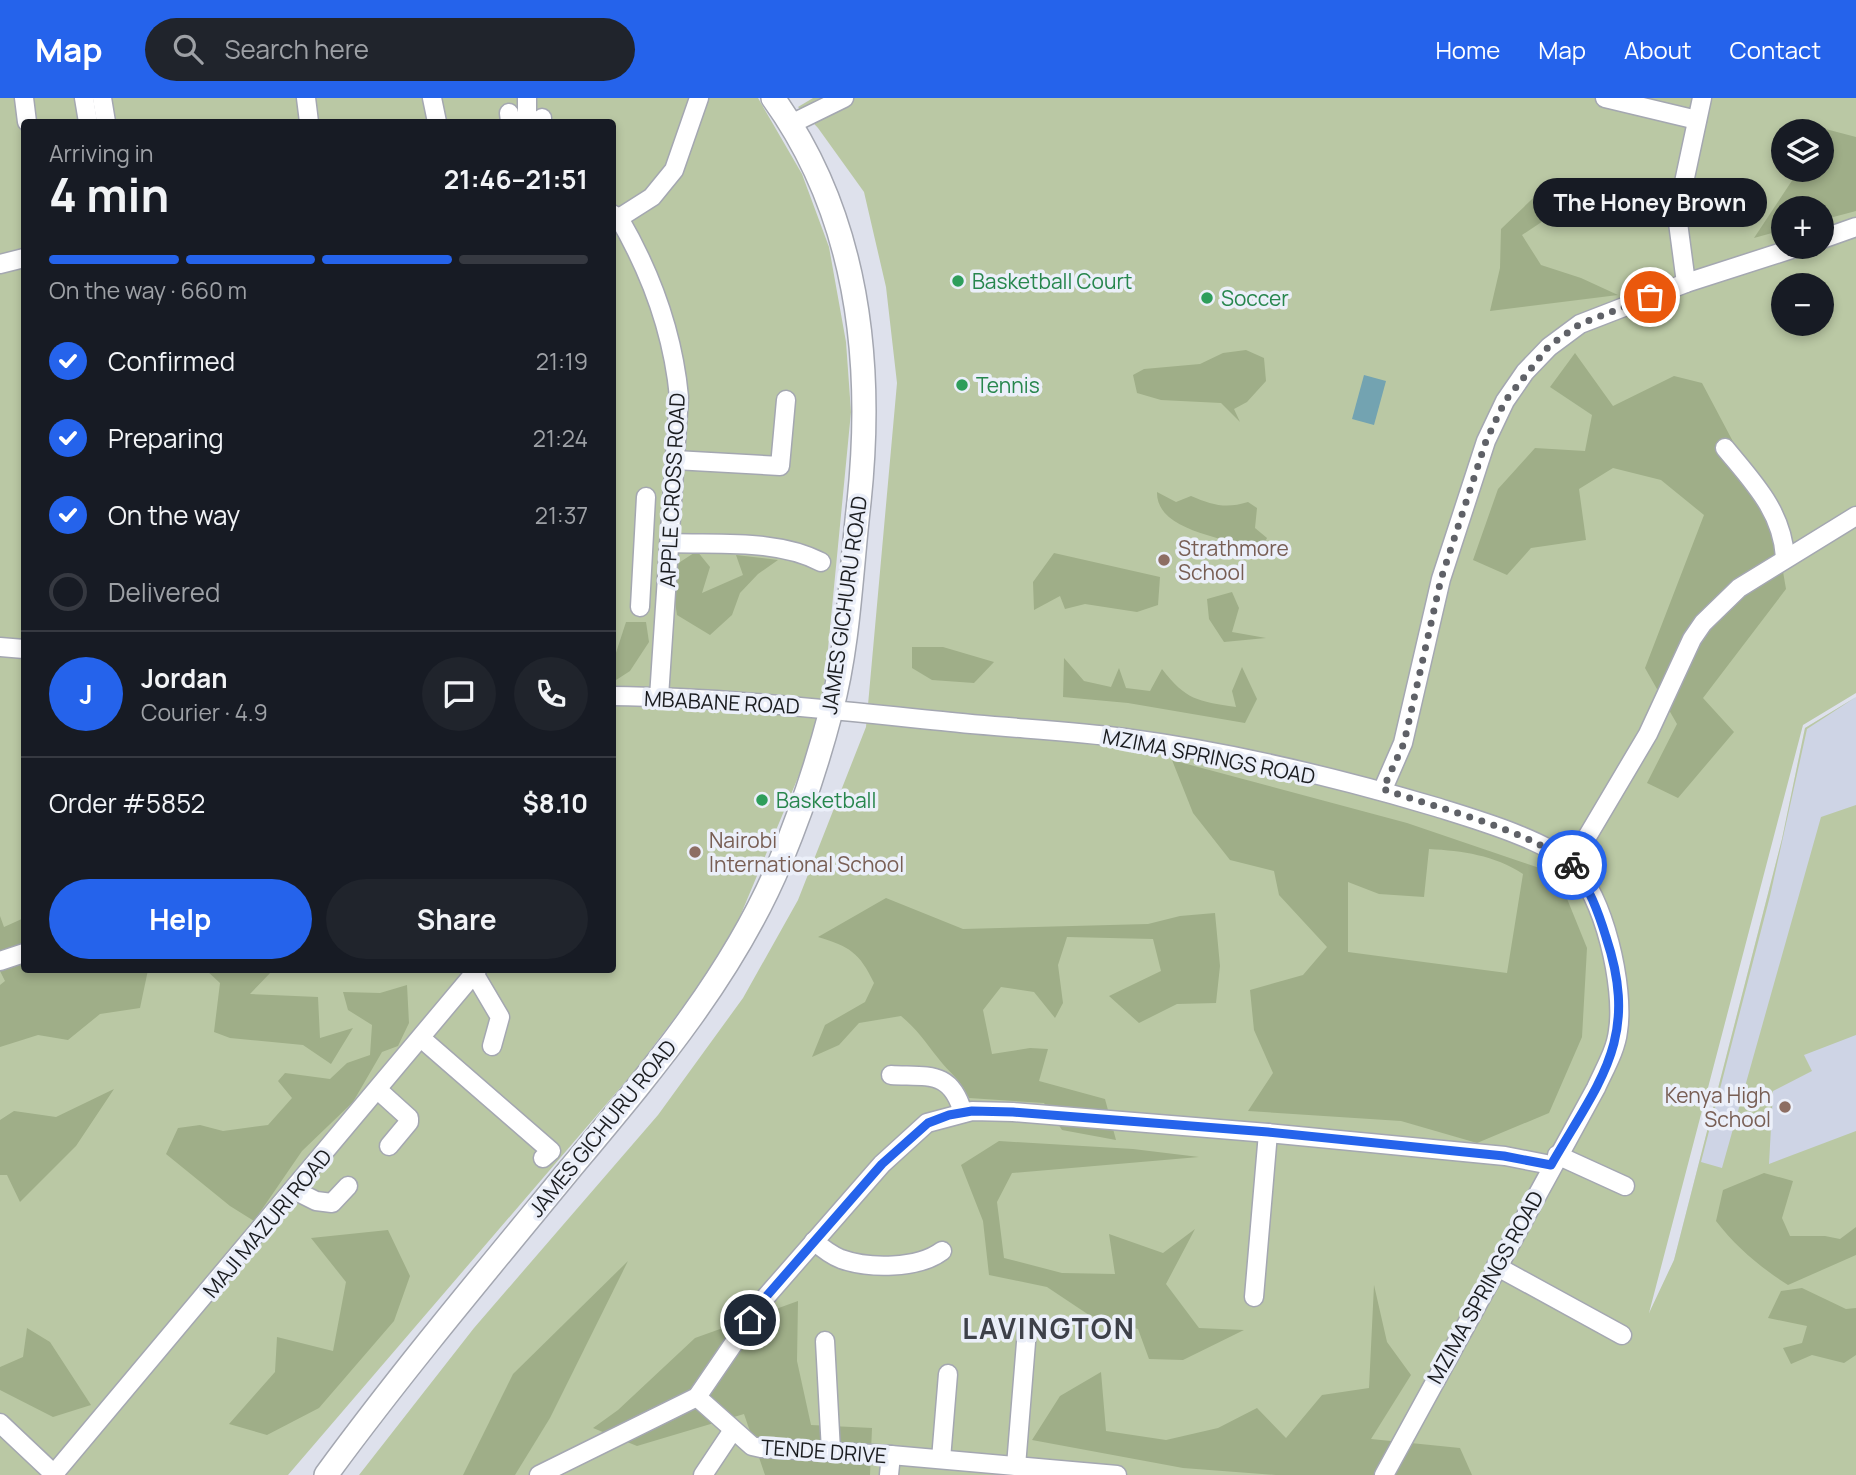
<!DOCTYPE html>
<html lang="en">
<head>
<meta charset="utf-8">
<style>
  :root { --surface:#171b24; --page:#20242c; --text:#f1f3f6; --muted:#9ea1a6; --line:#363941; --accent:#2563eb }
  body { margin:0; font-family:Manrope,sans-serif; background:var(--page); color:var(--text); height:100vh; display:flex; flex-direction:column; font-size:26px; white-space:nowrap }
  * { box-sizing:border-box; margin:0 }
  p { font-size:23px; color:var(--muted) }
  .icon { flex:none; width:38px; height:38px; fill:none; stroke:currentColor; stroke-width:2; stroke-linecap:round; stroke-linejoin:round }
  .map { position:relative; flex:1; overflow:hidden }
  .side { position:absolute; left:21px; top:21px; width:595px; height:854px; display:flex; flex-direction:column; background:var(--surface); border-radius:7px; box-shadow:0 4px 10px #0003 }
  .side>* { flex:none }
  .controls { position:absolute; left:1771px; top:21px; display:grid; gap:14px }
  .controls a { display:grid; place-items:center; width:63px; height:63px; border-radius:50%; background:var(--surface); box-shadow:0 4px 10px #0003; font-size:35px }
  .pin { position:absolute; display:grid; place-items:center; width:60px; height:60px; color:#fff; margin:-30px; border:4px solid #fff; border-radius:50%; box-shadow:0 2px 7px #0007 }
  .courier { position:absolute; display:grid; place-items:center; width:70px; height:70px; margin:-35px; border:5px solid #2563eb; border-radius:50%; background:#fff; color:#222; box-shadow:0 2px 9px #0007 }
  .bubble { position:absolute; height:49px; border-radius:24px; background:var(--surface); box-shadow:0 4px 10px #0003; font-size:23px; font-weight:700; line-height:49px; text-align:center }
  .headline em { font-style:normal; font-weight:700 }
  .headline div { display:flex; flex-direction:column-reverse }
  .headline { display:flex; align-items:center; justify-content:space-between; height:119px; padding:0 28px }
  h1 { font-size:46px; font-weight:700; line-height:52px }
  .bar { display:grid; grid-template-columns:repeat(4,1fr); gap:10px 7px; align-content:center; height:84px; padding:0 28px }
  .bar i { height:9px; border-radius:5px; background:var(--line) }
  .bar .selected { background:var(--accent) }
  .bar p { grid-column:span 4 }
  .line { display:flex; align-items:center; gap:18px; padding:0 28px; border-top:2px solid var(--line) }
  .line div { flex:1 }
  .round { display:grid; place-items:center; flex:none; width:74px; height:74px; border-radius:37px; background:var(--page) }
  ol { padding:0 28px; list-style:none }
  li { display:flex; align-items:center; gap:21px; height:77px }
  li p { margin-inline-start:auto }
  li .icon { padding:7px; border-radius:50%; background:var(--accent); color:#fff; stroke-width:4 }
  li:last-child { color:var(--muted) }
  li i { width:38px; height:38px; border:4px solid var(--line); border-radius:50% }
  .button { display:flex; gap:14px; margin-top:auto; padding:14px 28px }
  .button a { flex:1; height:80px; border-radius:42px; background:var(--accent); color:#fff; font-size:28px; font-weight:700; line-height:80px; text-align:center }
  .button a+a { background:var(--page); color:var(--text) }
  header { display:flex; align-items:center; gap:42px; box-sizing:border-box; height:98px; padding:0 35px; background:var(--accent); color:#fff }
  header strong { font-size:33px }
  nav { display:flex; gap:38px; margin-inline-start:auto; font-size:24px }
  .search { width:490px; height:63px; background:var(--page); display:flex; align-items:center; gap:18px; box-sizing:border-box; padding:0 24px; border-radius:38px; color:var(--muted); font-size:26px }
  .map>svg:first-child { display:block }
  .built { fill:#ced4e5 }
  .green { fill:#bac8a4; fill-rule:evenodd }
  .forest { fill:#9fae88; fill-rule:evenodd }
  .water { fill:#73a3b1 }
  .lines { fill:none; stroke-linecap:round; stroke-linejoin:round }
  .minor-casing { stroke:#a4a7b1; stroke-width:21 }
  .major-casing { stroke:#a4a7b1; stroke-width:26 }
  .minor { stroke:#fff; stroke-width:18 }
  .major { stroke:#fff; stroke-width:23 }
  .done { stroke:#5f6167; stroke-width:7; stroke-dasharray:0 12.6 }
  .route { stroke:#2563eb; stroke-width:9 }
  .leisure-dot { fill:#2e9e5b; stroke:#ebeff9; stroke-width:2.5 }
  .education-dot { fill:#8d6e63; stroke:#ebeff9; stroke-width:2.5 }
  .labels { text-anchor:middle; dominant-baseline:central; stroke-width:7; stroke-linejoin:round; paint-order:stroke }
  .leisure-label { font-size:21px; fill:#27864d; stroke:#ebeff9; text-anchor:start }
  .street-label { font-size:21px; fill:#1a1c1f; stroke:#ebeff9 }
  .education-label { font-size:21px; fill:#785e54; stroke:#ebeff9; text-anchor:start }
  .district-label { font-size:28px; font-weight:bold; letter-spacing:2px; fill:#3e4149; stroke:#ebeff9 }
</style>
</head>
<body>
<header>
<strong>Map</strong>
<div class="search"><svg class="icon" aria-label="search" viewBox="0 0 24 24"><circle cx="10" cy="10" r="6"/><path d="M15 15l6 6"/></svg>Search here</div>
<nav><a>Home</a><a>Map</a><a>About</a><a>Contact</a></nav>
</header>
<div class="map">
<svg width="1856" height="1377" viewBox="0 0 1856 1377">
  <rect width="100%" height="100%" fill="#dee1ec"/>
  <polygon class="built" points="1856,599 1856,1377 1566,1377 1636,1246 1674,1162 1782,741 1805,630"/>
  <g class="green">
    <path d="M0 0H758L802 76 829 149 846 244 851 314 824 592 812 646 726 852 633 975 288 1377H0ZM24 24H612V872H24Z"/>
    <path d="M813 0H1856V595L1803 627 1649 1215 1674 1162 1782 741 1805 630 1856 599 1807 631 1770 798 1701 1064 1722 1070 1821 719 1856 707V937L1804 957 1812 973 1773 993 1769 1066 1856 1033V1377H359L474 1230 658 1017 743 900 798 802 866 629 897 285 886 189 864 94 818 30 798 9ZM1783 33H1822V72H1783ZM1783 110H1822V149H1783ZM1783 187H1822V226H1783Z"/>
  </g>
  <g class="forest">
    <polygon points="1818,29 1856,39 1856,113 1822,122 1822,110 1783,110 1783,132 1754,140 1799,72 1822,72 1822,33 1817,33"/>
    <polygon points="1554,80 1570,105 1522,137 1541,167 1581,180 1618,197 1490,213 1500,170 1501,131"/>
    <polygon points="1246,252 1264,260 1266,283 1247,304 1234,311 1240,324 1221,305 1161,302 1137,295 1133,277 1144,271 1200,266 1223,255"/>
    <polygon points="1575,255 1613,308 1674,278 1702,285 1774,421 1786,491 1703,600 1734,634 1678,700 1647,685 1677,626 1645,570 1704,417 1661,382 1613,370 1579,391 1586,442 1531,450 1507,477 1473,462 1498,391 1535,350 1585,353 1592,317 1550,289"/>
    <path d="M1157 394 1176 404 1191 398C1212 407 1226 411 1248 404L1257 410 1255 430 1267 440 1260 454C1230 439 1156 435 1157 394Z"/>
    <polygon points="697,453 710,469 702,495 743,477 736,457 778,462 758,476 740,495 732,517 710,537 677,517 674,497 677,466"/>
    <polygon points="1054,455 1160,479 1158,507 1137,514 1085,506 1065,511 1060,498 1034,512 1033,484"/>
    <polygon points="1232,494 1239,510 1232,534 1266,540 1224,544 1209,521 1207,501"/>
    <polygon points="626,524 646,524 649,544 630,573 613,584 613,564"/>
    <polygon points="912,549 943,549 994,564 974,585 932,582 912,570"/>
    <path d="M1064 560 1084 583 1111 589 1119 570 1126 590 1150 593 1162 571C1186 602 1197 603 1236 609L1232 593 1242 569 1257 601 1245 625 1128 605 1063 599Z"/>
    <path d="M1172 662 1407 725 1557 776 1587 850 1582 939 1549 1015 1477 1045 1401 1023 1248 1013 1273 975 1254 932 1250 892 1303 877 1327 849 1279 797 1274 773 1230 762 1193 715ZM1429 751C1463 753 1494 757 1523 776L1507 875 1348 854V784L1379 796 1424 799Z"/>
    <path d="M886 800 963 831 1148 826 1180 818 1215 815 1220 868 1216 905 1177 906 1139 925 1109 898 1161 873 1153 841 1067 839 1058 867 1063 905 1055 920 1034 894 1001 889 983 912 992 956 1030 950 1048 951 1039 983 1105 1001 1116 1042 1062 1032 1044 1005 969 1000C959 979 951 977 938 960 926 945 917 931 901 918L859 925 839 947 812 959 825 927 865 904 874 885C859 854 850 849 818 839Z"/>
    <polygon points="0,818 4,829 24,820 24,872 148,872 140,910 100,916 68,942 38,937 0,949 0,887 5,883 0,873"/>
    <polygon points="206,872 273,872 250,896 318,899 320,940 353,930 331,966 303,947 230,940 214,934 220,885"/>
    <polygon points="407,887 409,925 398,948 382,954 353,1004 302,1053 254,1123 230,1108 166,1056 178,1030 200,1027 223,1033 268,1027 292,1000 278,983 285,975 330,981 347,965 370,957 372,927 348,912 343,894 380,895"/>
    <polygon points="114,991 76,1048 20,1104 7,1077 0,1077 0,1022 14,1013 56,1019"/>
    <polygon points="999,1043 1133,1051 1199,1059 1012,1075 997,1104 1004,1160 1062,1175 1115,1176 1109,1136 1163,1155 1195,1131 1166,1186 1199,1230 1244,1232 1183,1262 1149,1261 1138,1231 1089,1217 1047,1189 989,1177 983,1123 961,1067"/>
    <path d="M1764 1075 1793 1083 1782 1120 1790 1138H1825L1840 1141 1856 1129V1157L1788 1187C1760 1169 1737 1150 1716 1123L1723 1092Z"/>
    <polygon points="388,1132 410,1178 394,1223 319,1310 267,1337 229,1326 275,1274 277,1239 333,1253 346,1184 311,1140"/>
    <polygon points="628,1163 550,1320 515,1377 463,1377 513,1276"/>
    <polygon points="1374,1187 1387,1244 1411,1277 1371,1341 1460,1350 1472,1377 1276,1377 1183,1370 1032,1342 1060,1298 1101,1274 1106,1333 1166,1342 1218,1330 1257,1310 1286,1340 1322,1297 1369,1290"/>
    <polygon points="1802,1190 1846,1211 1856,1210 1856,1257 1844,1265 1812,1257 1791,1266 1783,1250 1802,1245 1807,1228 1768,1220 1781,1193"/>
    <polygon points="798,1203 797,1263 811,1327 872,1330 870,1377 765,1377 744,1316 637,1348 593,1330 618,1312 695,1240"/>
    <polygon points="27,1230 50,1244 91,1307 53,1319 0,1292 0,1269 23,1259"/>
  </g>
  <polygon class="water" points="1364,277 1386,283 1374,327 1352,321"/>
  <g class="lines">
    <g class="minor-casing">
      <g id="minor">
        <polyline points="24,0 27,24"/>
        <polyline points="84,0 88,24"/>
        <polyline points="102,0 106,24"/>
        <polyline points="306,0 309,24"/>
        <polyline points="432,0 437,24"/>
        <polyline points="1605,0 1697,22"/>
        <polyline points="509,15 510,24"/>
        <polyline points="527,24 527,0"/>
        <polyline points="542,24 542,20"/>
        <polyline points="791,26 844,0"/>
        <path d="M612 116 619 120C651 175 673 235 679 299L659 599"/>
        <polyline points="619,120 652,99 674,72 699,0"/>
        <polyline points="1822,141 1856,129"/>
        <polyline points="0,166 24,160"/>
        <polyline points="1686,185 1677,117 1702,0"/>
        <path d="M1725 350C1753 384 1782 413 1785 459"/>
        <polyline points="675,362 780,368 786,302"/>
        <path d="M670 445C718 447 777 441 821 464"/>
        <polyline points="640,509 646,399"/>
        <polyline points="0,549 24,551"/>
        <path d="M612 598C723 599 833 612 942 623 1003 630 1065 632 1125 640 1230 654 1335 679 1436 709 1471 720 1544 741 1571 766 1604 796 1625 890 1618 933 1616 952 1604 972 1596 990L1384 1377"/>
        <polyline points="1383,691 1403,645 1441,481 1486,343 1505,303 1525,274 1549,249 1580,226 1686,185 1798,149"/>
        <polyline points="1571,766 1648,636 1692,541 1703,525 1739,490 1856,418"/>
        <polyline points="0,863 24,855"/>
        <polyline points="474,875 500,919 492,948"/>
        <polyline points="421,940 551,1053 543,1060"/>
        <path d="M891 977C929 979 951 972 963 1015"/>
        <polyline points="378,992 409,1020 409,1024 389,1048"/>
        <polyline points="1557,1057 1625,1088"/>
        <polyline points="294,1092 316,1103 332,1105 348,1088"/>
        <path d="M814 1143C822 1150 831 1157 841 1161 869 1171 918 1171 942 1153"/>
        <polyline points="1496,1168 1622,1237"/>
        <polyline points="1254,1199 1268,1035"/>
        <polyline points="825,1243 831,1353"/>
        <polyline points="697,1299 752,1348 761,1350 891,1357 1117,1377"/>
        <polyline points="0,1325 54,1376"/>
        <polyline points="941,1361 948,1276"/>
        <polyline points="1016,1368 1027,1232"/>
        <polyline points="53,1377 477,872"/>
        <polyline points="539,1377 697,1299 764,1201 882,1066 927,1025 972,1013 1013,1014 1268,1035 1505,1058 1551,1067"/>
        <polyline points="703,1377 733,1332"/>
        <polyline points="889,1377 891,1357"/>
      </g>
    </g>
    <g class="major-casing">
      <path id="major" d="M326 1377C403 1272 487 1172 570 1071 650 975 733 878 781 762 801 714 818 663 831 613 849 546 851 472 859 404 874 262 858 118 773 0"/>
    </g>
    <use href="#minor" class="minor"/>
    <use href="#major" class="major"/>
  </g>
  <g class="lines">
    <path class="done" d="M1572 767C1528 731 1438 711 1383 691L1404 645 1441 481 1486 343 1505 303 1549 248 1580 226 1650 199"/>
    <path class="route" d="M750 1222 764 1201 882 1066 928 1025 949 1017 972 1013 1013 1014 1268 1034 1504 1058 1551 1067C1600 982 1640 941 1606 839 1598 813 1589 789 1572 767"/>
  </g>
  <g class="leisure-dot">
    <circle cx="958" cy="183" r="7"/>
    <circle cx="1207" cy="200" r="7"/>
    <circle cx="962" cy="287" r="7"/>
    <circle cx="762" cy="702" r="7"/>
  </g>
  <g class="education-dot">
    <circle cx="1164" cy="462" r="7"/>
    <circle cx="695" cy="754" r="7"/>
    <circle cx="1785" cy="1009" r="7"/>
  </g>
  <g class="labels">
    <g class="leisure-label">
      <text x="972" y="183">Basketball Court</text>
      <text x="1221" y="200">Soccer</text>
      <text x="976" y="287">Tennis</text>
      <text x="776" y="702">Basketball</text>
    </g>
    <g class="street-label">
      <text transform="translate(672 392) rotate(-87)">APPLE CROSS ROAD</text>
      <text transform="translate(844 507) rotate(-82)">JAMES GICHURU ROAD</text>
      <text transform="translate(722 604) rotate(3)">MBABANE ROAD</text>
      <text transform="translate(1209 658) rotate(11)">MZIMA SPRINGS ROAD</text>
      <text transform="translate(602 1030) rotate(-51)">JAMES GICHURU ROAD</text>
      <text transform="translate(267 1125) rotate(-50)">MAJI MAZURI ROAD</text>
      <text transform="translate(1485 1189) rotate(-61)">MZIMA SPRINGS ROAD</text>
      <text transform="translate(824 1353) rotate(4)">TENDE DRIVE</text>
    </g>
    <g class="education-label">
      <text x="1178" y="450">Strathmore<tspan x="1178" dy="24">School</tspan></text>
      <text x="709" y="742">Nairobi<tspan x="709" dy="24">International School</tspan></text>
      <text x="1771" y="997" text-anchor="end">Kenya High<tspan x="1771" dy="24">School</tspan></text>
    </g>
    <g class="district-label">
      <text x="1049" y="1230">LAVINGTON</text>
    </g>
  </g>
</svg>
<div class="controls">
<a><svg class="icon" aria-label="layers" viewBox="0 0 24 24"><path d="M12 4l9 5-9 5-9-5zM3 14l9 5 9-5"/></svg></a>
<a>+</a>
<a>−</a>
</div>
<div class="pin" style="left:1650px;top:199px;background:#ea580c"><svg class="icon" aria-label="bag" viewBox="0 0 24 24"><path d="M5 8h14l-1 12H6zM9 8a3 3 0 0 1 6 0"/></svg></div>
<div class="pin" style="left:750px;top:1222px;background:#1f2937"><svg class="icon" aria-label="home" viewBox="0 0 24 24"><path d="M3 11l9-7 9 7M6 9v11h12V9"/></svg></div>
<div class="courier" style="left:1572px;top:767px"><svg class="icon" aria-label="bike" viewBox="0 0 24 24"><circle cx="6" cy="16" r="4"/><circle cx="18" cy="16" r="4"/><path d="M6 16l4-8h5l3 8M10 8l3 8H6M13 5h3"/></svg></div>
<div class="bubble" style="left:1533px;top:80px;width:234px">The Honey Brown</div>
<section class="side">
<div class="headline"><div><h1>4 min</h1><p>Arriving in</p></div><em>21:46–21:51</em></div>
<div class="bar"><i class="selected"></i><i class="selected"></i><i class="selected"></i><i></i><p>On the way · 660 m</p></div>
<ol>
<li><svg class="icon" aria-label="check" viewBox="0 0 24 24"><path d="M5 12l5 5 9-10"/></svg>Confirmed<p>21:19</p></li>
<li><svg class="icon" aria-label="check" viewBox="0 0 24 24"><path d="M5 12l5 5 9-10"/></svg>Preparing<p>21:24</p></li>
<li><svg class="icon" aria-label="check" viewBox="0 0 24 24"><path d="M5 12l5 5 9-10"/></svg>On the way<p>21:37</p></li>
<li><i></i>Delivered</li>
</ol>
<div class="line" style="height:126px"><b class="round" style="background:var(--accent);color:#fff">J</b><div><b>Jordan</b><p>Courier · 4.9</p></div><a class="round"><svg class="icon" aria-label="chat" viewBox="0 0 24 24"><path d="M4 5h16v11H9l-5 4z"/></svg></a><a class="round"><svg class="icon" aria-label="phone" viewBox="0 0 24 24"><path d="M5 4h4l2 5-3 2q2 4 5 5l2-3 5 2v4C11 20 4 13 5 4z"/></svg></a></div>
<div class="line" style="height:91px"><div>Order #5852</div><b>$8.10</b></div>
<div class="button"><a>Help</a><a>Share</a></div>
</section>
</div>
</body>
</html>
